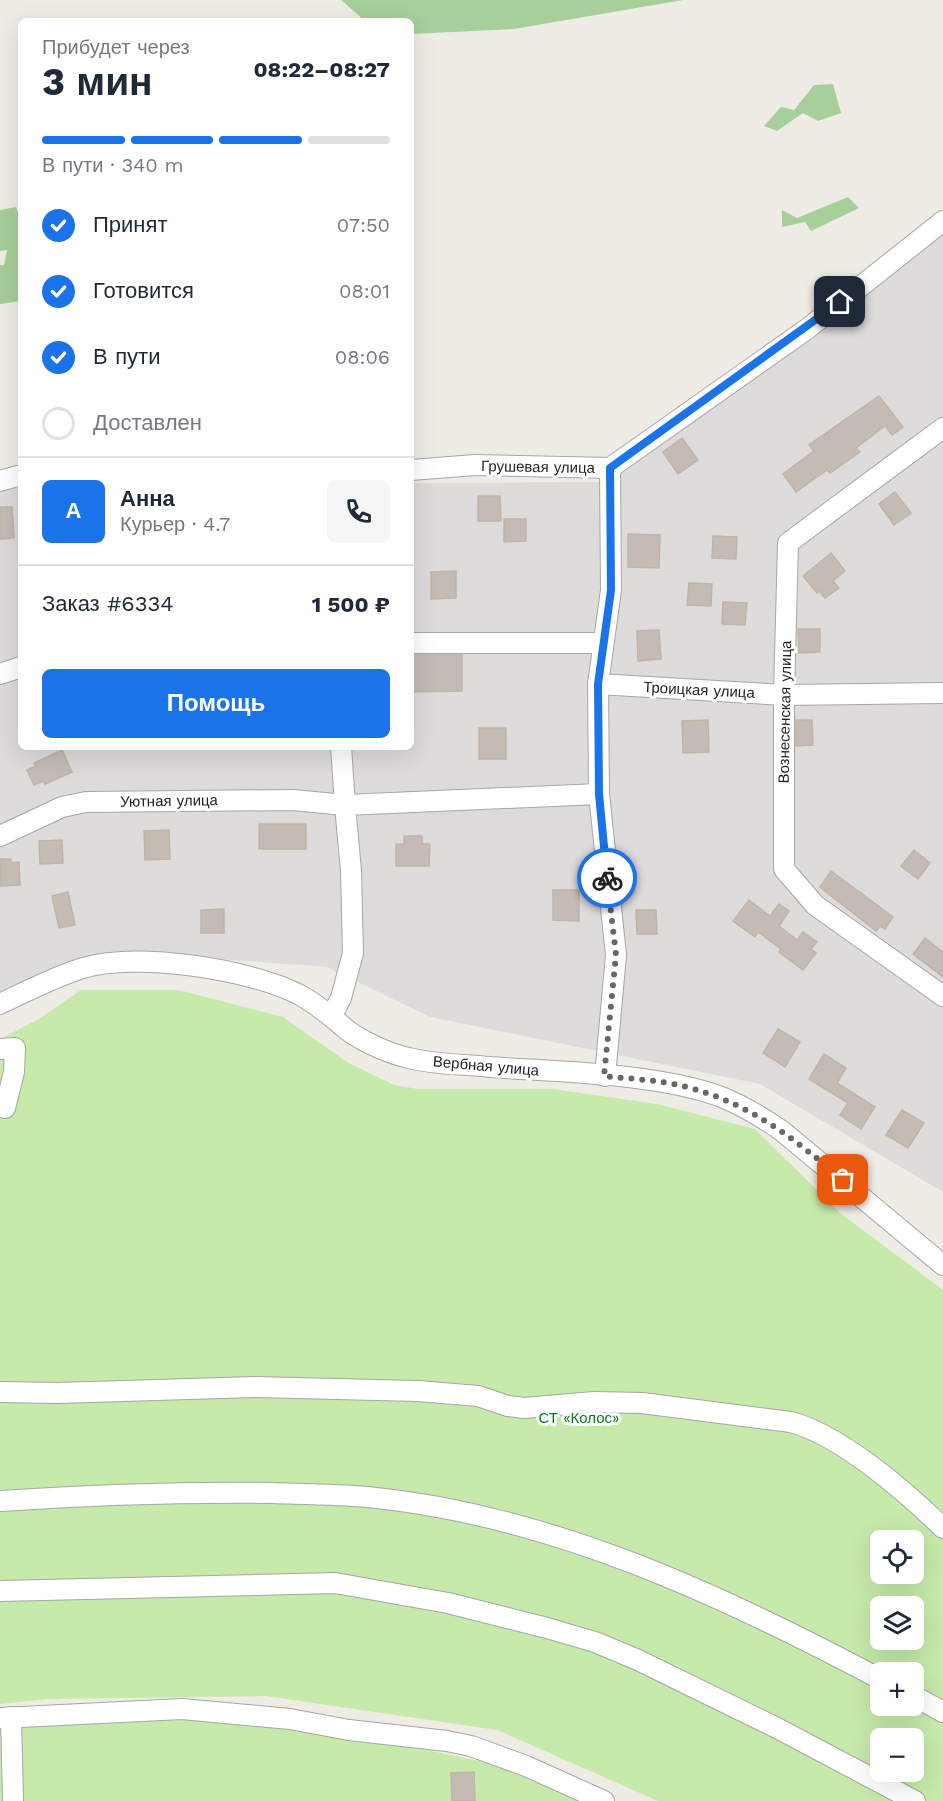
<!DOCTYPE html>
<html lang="ru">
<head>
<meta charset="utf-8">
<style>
  :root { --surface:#fff; --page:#f6f6f7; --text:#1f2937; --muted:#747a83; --line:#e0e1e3; --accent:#1a73e8 }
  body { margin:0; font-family:"Work Sans",sans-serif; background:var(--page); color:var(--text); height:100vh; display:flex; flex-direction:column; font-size:22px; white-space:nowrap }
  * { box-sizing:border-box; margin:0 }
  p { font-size:20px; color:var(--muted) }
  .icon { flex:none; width:33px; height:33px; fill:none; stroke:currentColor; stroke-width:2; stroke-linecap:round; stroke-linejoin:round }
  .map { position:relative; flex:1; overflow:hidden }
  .drawer { position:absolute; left:18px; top:18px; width:396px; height:732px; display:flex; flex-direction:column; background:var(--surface); border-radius:9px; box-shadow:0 6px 24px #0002 }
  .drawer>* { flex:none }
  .controls { position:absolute; left:870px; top:1530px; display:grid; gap:12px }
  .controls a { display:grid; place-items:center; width:54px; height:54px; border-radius:9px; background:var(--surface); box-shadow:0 6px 24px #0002; font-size:30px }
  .pin { position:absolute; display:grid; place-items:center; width:51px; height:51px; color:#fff; margin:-26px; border-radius:12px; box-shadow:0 3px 9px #0006 }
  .courier { position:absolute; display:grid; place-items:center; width:60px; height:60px; margin:-30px; border:4px solid #1a73e8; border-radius:50%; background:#fff; color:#222; box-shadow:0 2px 8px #0007 }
  .summary em { font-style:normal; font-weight:700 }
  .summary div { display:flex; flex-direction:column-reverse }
  .summary { display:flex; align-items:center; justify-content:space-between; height:102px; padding:0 24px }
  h1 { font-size:39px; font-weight:700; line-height:45px }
  .bar { display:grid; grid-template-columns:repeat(4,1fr); gap:9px 6px; align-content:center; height:72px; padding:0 24px }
  .bar i { height:8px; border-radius:4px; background:var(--line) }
  .bar .on { background:var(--accent) }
  .bar p { grid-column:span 4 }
  .line { display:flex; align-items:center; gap:15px; padding:0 24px; border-top:2px solid var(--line) }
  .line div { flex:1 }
  .round { display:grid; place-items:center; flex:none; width:63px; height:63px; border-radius:9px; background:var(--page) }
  ol { padding:0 24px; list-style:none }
  li { display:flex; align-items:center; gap:18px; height:66px }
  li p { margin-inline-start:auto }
  li .icon { padding:6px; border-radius:50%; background:var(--accent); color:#fff; stroke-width:4 }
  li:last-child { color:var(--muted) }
  li i { width:33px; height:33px; border:3px solid var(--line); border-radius:50% }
  .button { display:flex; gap:12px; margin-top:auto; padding:12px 24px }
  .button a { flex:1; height:69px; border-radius:9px; background:var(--accent); color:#fff; font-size:24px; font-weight:700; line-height:69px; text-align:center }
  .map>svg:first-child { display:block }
  .residential { fill:#dddcdb }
  .grass { fill:#c6eaaa; fill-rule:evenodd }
  .forest { fill:#a6cf99 }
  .building { fill:#c4bcb4; stroke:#c1b4a7; stroke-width:1.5 }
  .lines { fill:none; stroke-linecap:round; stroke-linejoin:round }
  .minor-casing { stroke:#a6a6a6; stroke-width:22 }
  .minor { stroke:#fff; stroke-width:20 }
  .done { stroke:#686764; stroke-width:6; stroke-dasharray:0 10.8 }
  .route { stroke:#1a73e8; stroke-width:8 }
  .labels { text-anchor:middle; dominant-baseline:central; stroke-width:6; stroke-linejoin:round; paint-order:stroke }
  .street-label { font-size:15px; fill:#1f1f1f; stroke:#fff }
  .park-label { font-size:15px; fill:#0c7d1c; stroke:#fff }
</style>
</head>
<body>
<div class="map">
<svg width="943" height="1801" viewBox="0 0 943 1801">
  <rect width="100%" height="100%" fill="#efece5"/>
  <polygon class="residential" points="943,226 943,1192 760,1084 430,1017 327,967 113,951 0,998 0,490 21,487 21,747 411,747 411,483 604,482"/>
  <g class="grass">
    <path d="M81 990H179L283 1017 347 1062 394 1085 418 1089H553L657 1104 755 1129 840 1213 943 1290V1801H658L497 1730 266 1696 48 1699 0 1704V1039L39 1019ZM880 1540H914V1574H880ZM880 1606H914V1640H880ZM880 1672H914V1706H880ZM880 1738H914V1772H880Z"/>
    <polygon points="236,1716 379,1740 508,1767 586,1801 0,1801 0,1722"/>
  </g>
  <g class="forest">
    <polygon points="341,0 683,0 514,29 411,34 411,21 365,21"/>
    <polygon points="833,84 841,113 818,121 803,113 777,131 764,126 781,107 794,110 814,85"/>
    <polygon points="848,197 859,208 811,231 805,222 782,227 782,210 797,218"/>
    <polygon points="16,207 21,223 21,301 0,304 0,265 4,265 7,250 0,251 0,210"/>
  </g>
  <g class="building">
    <polygon points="879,396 903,427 892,435 885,426 856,448 860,452 830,473 827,470 796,492 783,474 814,451 809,445"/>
    <polygon points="682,438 698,460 678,474 663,452"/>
    <polygon points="895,492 911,513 894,525 879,504"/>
    <polygon points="478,496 500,496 501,521 478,521"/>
    <polygon points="0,507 12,507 14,538 0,539"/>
    <polygon points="504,519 526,519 526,541 504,542"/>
    <polygon points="628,534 660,535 659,568 628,567"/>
    <polygon points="713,536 737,537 736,559 712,558"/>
    <polygon points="831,553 845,571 833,581 839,588 825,598 819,591 817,593 803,576"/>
    <polygon points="456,571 456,598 431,599 431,572"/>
    <polygon points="689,583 712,584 711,606 687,605"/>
    <polygon points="723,602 747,603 745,625 722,624"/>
    <polygon points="798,629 820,629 820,652 799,653"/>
    <polygon points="659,630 661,659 638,661 637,631"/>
    <polygon points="411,655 462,655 462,691 411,692"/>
    <polygon points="708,720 709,752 683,753 682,721"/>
    <polygon points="796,720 812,720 813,745 796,746"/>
    <rect x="479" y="728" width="27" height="31"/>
    <polygon points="62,750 72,772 45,784 43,781 34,785 27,770 36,766 34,763"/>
    <rect x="259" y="824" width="47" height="25"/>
    <polygon points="169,830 170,859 145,860 144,831"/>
    <polygon points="404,836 422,836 422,844 430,844 429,866 396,866 396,844 404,844"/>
    <polygon points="62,840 63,863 40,864 39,841"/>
    <polygon points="914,850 930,863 918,879 901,866"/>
    <polygon points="0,859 11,859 11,863 19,862 20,885 0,886"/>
    <polygon points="831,871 893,917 885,929 880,926 876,931 820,887"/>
    <polygon points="553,890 579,890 579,921 553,920"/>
    <polygon points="68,892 75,925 59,928 52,896"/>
    <polygon points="749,900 770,916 779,904 789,911 779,926 797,940 803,932 817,942 811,949 816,953 803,970 779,952 781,949 758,932 755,937 733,921"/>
    <polygon points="224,909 224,933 201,933 201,910"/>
    <polygon points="636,910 656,910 657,934 637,934"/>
    <polygon points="925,938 943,952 943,977 913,954"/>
    <polygon points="778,1029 800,1042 785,1067 763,1053"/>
    <polygon points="824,1054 846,1068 837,1083 875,1107 861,1129 840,1115 848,1103 809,1079"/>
    <polygon points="902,1110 924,1123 908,1148 886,1135"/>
    <polygon points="474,1772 475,1801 452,1801 451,1773"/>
  </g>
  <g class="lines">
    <g class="minor-casing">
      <g id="minor">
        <polyline points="943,428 788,543 784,695 784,869 815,905 943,996"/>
        <polyline points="411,470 475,465 610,468 807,329 943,221"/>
        <polyline points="0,481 21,475"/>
        <polyline points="411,643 603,643"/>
        <polyline points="0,674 21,667"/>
        <polyline points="598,684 784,695 943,693"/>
        <polyline points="0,836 62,807 86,802 293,800 345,805 341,747"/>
        <path d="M0 1004C27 991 54 977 83 968 138 952 250 969 300 995 318 1005 332 1017 347 1030 363 1042 390 1054 409 1058 435 1065 464 1064 490 1067 560 1072 654 1073 719 1096 742 1105 762 1117 782 1131L943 1265"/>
        <polyline points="332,1015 341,998 353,953 351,871 345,805 599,794"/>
        <polyline points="0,1049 15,1048 14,1072 5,1108"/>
        <polyline points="605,1076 616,955 599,794 598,684 611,590 610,468"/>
        <path d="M0 1392 57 1393 255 1387 418 1391 478 1396 508 1406 524 1408 594 1402 642 1403 791 1422C842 1436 905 1491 943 1528"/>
        <path d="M0 1501C90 1495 181 1492 271 1493 303 1494 336 1494 368 1497 550 1515 720 1594 880 1679"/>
        <polyline points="0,1591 335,1583 448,1603 547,1628 595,1642 638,1660 777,1728 915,1801"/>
        <polyline points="914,1696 943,1712"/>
        <polyline points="11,1717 13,1801"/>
        <polyline points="0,1718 182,1709 290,1719 349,1730 447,1741 471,1746 526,1766 604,1801"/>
      </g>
    </g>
    <use href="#minor" class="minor"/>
  </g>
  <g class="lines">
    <path class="done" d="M607 878 616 955 604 1076C631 1079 660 1080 687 1087 751 1104 793 1138 843 1180"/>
    <polyline class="route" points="607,878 599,794 598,684 611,590 610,468 840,302"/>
  </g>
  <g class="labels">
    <g class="street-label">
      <text transform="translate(538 467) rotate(1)">Грушевая улица</text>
      <text transform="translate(699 690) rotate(3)">Троицкая улица</text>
      <text transform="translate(785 712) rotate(-89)">Вознесенская улица</text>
      <text transform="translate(169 801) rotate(-1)">Уютная улица</text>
      <text transform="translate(486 1066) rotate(5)">Вербная улица</text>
    </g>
    <g class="park-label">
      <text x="579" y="1418">СТ «Колос»</text>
    </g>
  </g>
</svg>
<div class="controls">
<a><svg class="icon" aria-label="locate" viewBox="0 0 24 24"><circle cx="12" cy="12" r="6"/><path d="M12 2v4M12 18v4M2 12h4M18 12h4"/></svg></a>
<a><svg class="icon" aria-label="layers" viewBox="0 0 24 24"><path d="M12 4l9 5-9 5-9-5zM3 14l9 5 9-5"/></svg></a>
<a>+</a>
<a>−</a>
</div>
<div class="pin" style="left:843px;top:1180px;background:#ea580c"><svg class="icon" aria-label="bag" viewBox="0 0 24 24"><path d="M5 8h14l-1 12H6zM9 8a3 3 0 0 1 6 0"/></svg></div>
<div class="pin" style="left:840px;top:302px;background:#1f2937"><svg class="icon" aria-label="home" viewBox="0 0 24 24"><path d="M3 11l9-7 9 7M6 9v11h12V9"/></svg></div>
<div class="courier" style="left:607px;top:878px"><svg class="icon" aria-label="bike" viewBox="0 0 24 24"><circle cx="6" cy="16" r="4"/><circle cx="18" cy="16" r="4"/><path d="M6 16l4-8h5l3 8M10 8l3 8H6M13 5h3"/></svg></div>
<section class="drawer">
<div class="summary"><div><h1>3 мин</h1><p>Прибудет через</p></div><em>08:22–08:27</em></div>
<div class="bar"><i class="on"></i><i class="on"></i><i class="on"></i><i></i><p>В пути · 340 m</p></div>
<ol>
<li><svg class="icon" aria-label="check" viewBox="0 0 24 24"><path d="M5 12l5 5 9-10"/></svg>Принят<p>07:50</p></li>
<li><svg class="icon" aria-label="check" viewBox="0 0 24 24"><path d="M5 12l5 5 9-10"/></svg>Готовится<p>08:01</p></li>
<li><svg class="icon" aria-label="check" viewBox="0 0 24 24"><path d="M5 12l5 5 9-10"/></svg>В пути<p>08:06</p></li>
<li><i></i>Доставлен</li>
</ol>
<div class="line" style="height:108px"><b class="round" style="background:var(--accent);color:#fff">А</b><div><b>Анна</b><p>Курьер · 4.7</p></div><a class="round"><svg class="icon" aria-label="phone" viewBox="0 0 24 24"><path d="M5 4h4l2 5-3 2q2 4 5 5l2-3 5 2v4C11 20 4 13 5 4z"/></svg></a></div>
<div class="line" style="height:78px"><div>Заказ #6334</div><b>1 500 ₽</b></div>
<div class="button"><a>Помощь</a></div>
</section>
</div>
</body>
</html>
